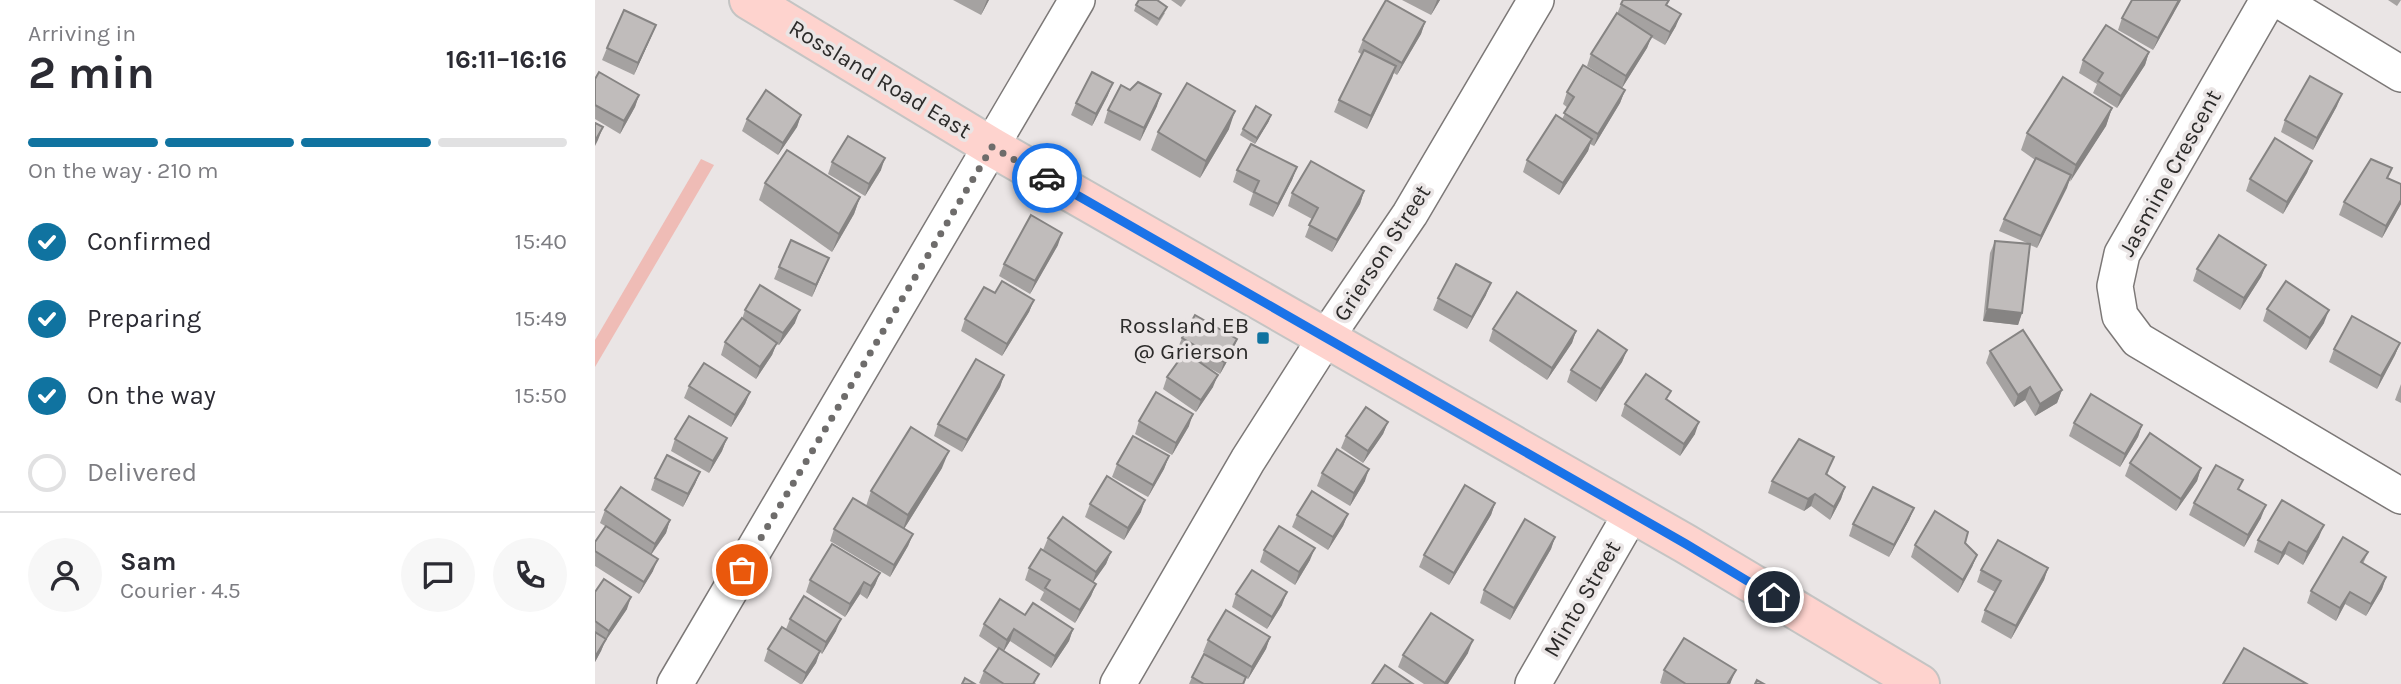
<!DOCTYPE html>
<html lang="en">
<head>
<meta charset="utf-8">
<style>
  :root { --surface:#fff; --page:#f7f7f7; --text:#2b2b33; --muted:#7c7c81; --line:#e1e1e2; --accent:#1073a0 }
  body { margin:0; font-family:Karla,sans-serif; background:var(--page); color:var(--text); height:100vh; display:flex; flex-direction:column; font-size:26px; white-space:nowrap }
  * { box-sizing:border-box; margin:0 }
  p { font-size:23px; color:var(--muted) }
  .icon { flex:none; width:38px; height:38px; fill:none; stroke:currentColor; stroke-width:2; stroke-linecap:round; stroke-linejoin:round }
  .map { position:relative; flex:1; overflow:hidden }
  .drawer { display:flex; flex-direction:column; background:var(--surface); width:595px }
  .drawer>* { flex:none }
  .pin { position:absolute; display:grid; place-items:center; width:60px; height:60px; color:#fff; margin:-30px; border:4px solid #fff; border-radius:50%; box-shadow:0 2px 7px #0007 }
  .courier { position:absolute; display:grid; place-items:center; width:70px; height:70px; margin:-35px; border:5px solid #1a73e8; border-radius:50%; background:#fff; color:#222; box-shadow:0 2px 9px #0007 }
  .overview em { font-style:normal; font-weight:700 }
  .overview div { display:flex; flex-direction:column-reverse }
  .overview { display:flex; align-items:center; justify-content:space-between; height:119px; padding:0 28px }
  h1 { font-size:46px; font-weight:700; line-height:52px }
  .bar { display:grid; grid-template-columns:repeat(4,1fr); gap:10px 7px; align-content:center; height:84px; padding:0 28px }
  .bar i { height:9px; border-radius:5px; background:var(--line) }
  .bar .active { background:var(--accent) }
  .bar p { grid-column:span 4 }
  .line { display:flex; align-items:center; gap:18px; padding:0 28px; border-top:2px solid var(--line) }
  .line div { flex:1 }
  .round { display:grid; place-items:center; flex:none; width:74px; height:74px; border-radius:37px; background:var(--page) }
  ol { padding:0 28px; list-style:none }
  li { display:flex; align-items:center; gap:21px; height:77px }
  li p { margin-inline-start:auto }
  li .icon { padding:7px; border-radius:50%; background:var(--accent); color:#fff; stroke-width:4 }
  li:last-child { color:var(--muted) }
  li i { width:38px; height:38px; border:4px solid var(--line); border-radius:50% }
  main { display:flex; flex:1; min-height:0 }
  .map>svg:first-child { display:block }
  .green { fill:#efbcb6 }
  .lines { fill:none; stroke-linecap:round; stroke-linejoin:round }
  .minor-casing { stroke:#7c7877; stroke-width:38 }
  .major-casing { stroke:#c4c4c3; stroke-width:42 }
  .minor { stroke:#fff; stroke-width:35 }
  .major { stroke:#fed3ce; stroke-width:38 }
  .wall { fill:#a5a2a1 }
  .shaded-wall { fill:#868483 }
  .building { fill:#c0bcbb; stroke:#868483; stroke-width:2 }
  .done { stroke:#6e6c6b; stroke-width:7; stroke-dasharray:0 12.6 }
  .route { stroke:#1a73e8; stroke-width:9 }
  .poi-dot { fill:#1073a0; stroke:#eae5e5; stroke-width:2.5 }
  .labels { text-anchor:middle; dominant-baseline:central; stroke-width:7; stroke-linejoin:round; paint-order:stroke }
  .street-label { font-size:23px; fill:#2c2b2a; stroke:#eae5e5 }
  .poi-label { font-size:23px; fill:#2c2b2a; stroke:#eae5e5; text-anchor:end }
</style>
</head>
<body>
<main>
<section class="drawer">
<div class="overview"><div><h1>2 min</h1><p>Arriving in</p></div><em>16:11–16:16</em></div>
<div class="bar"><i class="active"></i><i class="active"></i><i class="active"></i><i></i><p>On the way · 210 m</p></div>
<ol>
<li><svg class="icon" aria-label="check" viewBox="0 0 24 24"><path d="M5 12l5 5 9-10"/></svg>Confirmed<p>15:40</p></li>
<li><svg class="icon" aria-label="check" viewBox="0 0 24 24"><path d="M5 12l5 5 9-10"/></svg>Preparing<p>15:49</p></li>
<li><svg class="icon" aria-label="check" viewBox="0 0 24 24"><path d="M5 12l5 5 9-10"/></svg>On the way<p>15:50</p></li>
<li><i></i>Delivered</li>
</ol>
<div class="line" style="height:126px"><a class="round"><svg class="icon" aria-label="person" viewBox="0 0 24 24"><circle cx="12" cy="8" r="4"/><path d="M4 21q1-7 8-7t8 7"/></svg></a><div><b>Sam</b><p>Courier · 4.5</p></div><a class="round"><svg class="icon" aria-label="chat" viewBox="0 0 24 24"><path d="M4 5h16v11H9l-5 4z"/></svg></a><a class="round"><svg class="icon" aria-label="phone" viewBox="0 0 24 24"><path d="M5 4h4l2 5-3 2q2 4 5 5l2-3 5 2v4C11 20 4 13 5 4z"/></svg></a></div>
</section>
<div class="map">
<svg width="1806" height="684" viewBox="0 0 1806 684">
  <rect width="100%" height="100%" fill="#eae5e5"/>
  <polygon class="green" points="106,159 119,165 0,367 0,340"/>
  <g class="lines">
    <g class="minor-casing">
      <g id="minor">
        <polyline points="1673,0 1527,254 1520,286 1525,316 1543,340 1806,496"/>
        <polyline points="1684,0 1806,74"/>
        <polyline points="80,684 482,0"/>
        <polyline points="523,684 653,460 730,339 815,214 941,0"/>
        <polyline points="938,684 1036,514"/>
      </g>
    </g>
    <g class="major-casing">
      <polyline id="major" points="154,0 397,147 1091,544 1325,684"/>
    </g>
    <use href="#minor" class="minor"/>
    <use href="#major" class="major"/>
  </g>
  <g class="wall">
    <polygon points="358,0 394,0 386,15"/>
    <polygon points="576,0 591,0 586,7"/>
    <polygon points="807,0 845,0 836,15"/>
    <polygon points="1586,0 1558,50 1523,30 1527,18"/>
    <polygon points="1793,0 1806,0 1802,6"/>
    <polygon points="1026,4 1073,6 1081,26 1070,45 1056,37 1052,48 1027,88 992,66 996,54 1022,14"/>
    <polygon points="541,5 570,13 562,26 539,11"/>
    <polygon points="830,22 826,34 802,75 799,73 772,129 739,112 744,100 766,54 763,52 768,40"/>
    <polygon points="61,25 56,37 39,75 7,60 12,48"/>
    <polygon points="1554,52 1550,65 1522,108 1498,93 1502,84 1484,73 1488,60"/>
    <polygon points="0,79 44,95 40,107 25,134 0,119"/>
    <polygon points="1030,90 1025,103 999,146 995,144 993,151 964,195 928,172 932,160 967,119 973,108 968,104 972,92"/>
    <polygon points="513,95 497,126 476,115 481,103"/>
    <polygon points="562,106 545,141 509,123 513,110"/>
    <polygon points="1742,106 1718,150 1686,132 1690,120"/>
    <polygon points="1517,108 1511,126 1474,182 1442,248 1435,245 1427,313 1423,325 1388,321 1395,253 1400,241 1432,243 1404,231 1409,219 1440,160 1426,150 1432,133"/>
    <polygon points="206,115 202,127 183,155 147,131 152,119"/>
    <polygon points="674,121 660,144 645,135 648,129"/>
    <polygon points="634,129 605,178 556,150 563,132"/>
    <polygon points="1717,161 1712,173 1688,214 1651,191 1655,179"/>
    <polygon points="237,162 286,170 270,196 233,174"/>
    <polygon points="702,167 697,180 678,217 654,205 658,193 638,182 642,170"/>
    <polygon points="1793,178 1806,204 1787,238 1744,215 1749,202"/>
    <polygon points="170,183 265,197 259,214 237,252 164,200"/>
    <polygon points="769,191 765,204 737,252 710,237 717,219 693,206 697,193"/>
    <polygon points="463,245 435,294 404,276 409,264"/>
    <polygon points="234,258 217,297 179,279 184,267"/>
    <polygon points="1671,265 1666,277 1645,310 1598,281 1602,269"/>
    <polygon points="400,293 439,300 434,312 407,356 366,331 370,319"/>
    <polygon points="891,295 872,329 838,310 843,298"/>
    <polygon points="1672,309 1729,323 1711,350 1668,321"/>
    <polygon points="150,310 200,323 184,345 181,344 177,355 161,379 126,355 130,342 147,319"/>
    <polygon points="898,329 981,331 977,343 952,380 894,341"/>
    <polygon points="587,338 638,351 625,374 604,362 618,387 601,412 568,389 572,377 589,354 582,350"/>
    <polygon points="1805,343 1800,355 1782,389 1734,362 1739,349"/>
    <polygon points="1032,350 1027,362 1001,402 972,382 976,370"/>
    <polygon points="1395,351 1467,390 1462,403 1440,416 1430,400 1419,407 1391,363"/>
    <polygon points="409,375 405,387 367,452 339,436 343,424"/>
    <polygon points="1806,384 1806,403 1800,400"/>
    <polygon points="94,386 155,392 150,404 136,427 89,398"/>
    <polygon points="1073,400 1100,434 1085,456 1026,416 1030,404"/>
    <polygon points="544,421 594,426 577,455 540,434"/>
    <polygon points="793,422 788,434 768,463 746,448 751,436"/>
    <polygon points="1479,423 1547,425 1543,437 1525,467 1474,436"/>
    <polygon points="132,438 127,451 114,473 76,451 80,439"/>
    <polygon points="574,456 569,469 553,497 517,477 522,464"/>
    <polygon points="1535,463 1606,468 1602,481 1581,511 1530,476"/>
    <polygon points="347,468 309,529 318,534 313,546 295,577 235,541 239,529 271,506 276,491"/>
    <polygon points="1234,470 1232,475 1250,487 1246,499 1235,520 1216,506 1209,511 1173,493 1177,481"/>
    <polygon points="105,472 100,484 88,507 56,490 60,478"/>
    <polygon points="727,473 770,481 755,506 722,486"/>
    <polygon points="900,503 896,515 854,585 824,567 829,555"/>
    <polygon points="1599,503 1666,518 1649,547 1594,515"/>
    <polygon points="495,504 546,512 529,540 490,517"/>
    <polygon points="1319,508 1314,520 1294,557 1254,536 1258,524"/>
    <polygon points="10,510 75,520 71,533 56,555 58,571 44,594 0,566 0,542 10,526 5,523"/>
    <polygon points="753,514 748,526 733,550 697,527 702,515"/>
    <polygon points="960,537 956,549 915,620 885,603 889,590"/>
    <polygon points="1724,537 1708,565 1690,554 1683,565 1659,552 1663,540"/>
    <polygon points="453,538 516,552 511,564 498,582 501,584 496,596 480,623 445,600 449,592 430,580 434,568 458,557 448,550"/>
    <polygon points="1320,545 1382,555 1377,567 1363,593 1316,557"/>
    <polygon points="669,550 715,560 700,585 665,562"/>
    <polygon points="1773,552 1768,564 1791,577 1787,589 1771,616 1750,604 1741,621 1712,603 1716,591"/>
    <polygon points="1453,568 1449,580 1416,639 1386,622 1390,610 1400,592 1382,582 1386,570"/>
    <polygon points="285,573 280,585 272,599 265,594 250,617 211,592 215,580"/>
    <polygon points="0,592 32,609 9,643 6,651 0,662"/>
    <polygon points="641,594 687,605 672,629 637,607"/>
    <polygon points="430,615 478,629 474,641 456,668 415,641 409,651 441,684 386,684 384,683 389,671 403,649 384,636 389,624"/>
    <polygon points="195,619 241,631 227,654 225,652 221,663 207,684 205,684 169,661 173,649 191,629"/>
    <polygon points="675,637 671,649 653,679 651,678 649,684 594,684 597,677 620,660 608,652 613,640"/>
    <polygon points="873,653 853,684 829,684 803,667 808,655"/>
    <polygon points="1069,670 1136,682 1135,684 1067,684 1065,683"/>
  </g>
  <g class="shaded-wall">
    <polygon points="392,0 394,0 386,15"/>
    <polygon points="842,0 845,0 836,15 841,3"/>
    <polygon points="1584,0 1586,0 1558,50 1563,38"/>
    <polygon points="1086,14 1081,26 1070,45 1075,32"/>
    <polygon points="830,22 826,34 802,75 807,63"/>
    <polygon points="61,25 56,37 39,75 43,63"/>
    <polygon points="1057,36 1052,48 1027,88 1031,76"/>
    <polygon points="1554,52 1550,65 1522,108 1526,96"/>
    <polygon points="801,66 797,78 772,129 776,116"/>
    <polygon points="518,83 513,95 497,126 501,114"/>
    <polygon points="1030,90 1025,103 999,146 1003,134"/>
    <polygon points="566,94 562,106 545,141 549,128"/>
    <polygon points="1747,94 1742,106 1718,150 1722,138"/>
    <polygon points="44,95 40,107 25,134 29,121"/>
    <polygon points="1517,108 1511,126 1475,182 1481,165"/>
    <polygon points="640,111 634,129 605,178 611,161"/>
    <polygon points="206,115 202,127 183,155 188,143"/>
    <polygon points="676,115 674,121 660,144 662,138"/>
    <polygon points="8,127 3,140 0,146 0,141"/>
    <polygon points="997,139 993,151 964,195 968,183"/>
    <polygon points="290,158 286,170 270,196 274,184"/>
    <polygon points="1717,161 1712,173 1688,214 1692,202"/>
    <polygon points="702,167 697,180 678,217 683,204"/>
    <polygon points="1476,175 1472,188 1442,248 1446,236"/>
    <polygon points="769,191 765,204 737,252 742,240"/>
    <polygon points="265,197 259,214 237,252 244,234"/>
    <polygon points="1806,200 1806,204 1787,238 1791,226"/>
    <polygon points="467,233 463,245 435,294 440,281"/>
    <polygon points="234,258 229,270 217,297 221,285"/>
    <polygon points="1671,265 1666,277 1645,310 1649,298"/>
    <polygon points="896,283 891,295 872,329 877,317"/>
    <polygon points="439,300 434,312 407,356 412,344"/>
    <polygon points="1392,309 1427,313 1423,325 1388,321"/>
    <polygon points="205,310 200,323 184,345 188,333"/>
    <polygon points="1734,310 1729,323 1711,350 1715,338"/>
    <polygon points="981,331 977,343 952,380 957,368"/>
    <polygon points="642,339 638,351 625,374 629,362"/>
    <polygon points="182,343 177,355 161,379 165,367"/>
    <polygon points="1805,343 1800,355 1782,389 1786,376"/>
    <polygon points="1032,350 1027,362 1001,402 1006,389"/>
    <polygon points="409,375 405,387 367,452 372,440"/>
    <polygon points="623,375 618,387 601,412 606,400"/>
    <polygon points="1435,387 1430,400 1419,407 1423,395"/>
    <polygon points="1467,390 1462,403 1440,416 1445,404"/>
    <polygon points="155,392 150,404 136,427 140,415"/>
    <polygon points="598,414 594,426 577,455 581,443"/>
    <polygon points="793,422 788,434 768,463 773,451"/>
    <polygon points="1104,422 1100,434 1085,456 1089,444"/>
    <polygon points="1547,425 1543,437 1525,467 1530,454"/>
    <polygon points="132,438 127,451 114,473 118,461"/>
    <polygon points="354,451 347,468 307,532 313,515"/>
    <polygon points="574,456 569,469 553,497 558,485"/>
    <polygon points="1606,468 1602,481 1581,511 1586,499"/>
    <polygon points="774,469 770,481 755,506 759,493"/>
    <polygon points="105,472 100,484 88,507 93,494"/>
    <polygon points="1250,487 1246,499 1235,520 1239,507"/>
    <polygon points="1220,494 1216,506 1209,511 1213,499"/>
    <polygon points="550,500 546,512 529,540 533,528"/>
    <polygon points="900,503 896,515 854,585 859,573"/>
    <polygon points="1671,505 1666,518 1649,547 1653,535"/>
    <polygon points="1319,508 1314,520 1294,557 1299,545"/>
    <polygon points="753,514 748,526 733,550 738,537"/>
    <polygon points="75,520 71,533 55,556 60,544"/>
    <polygon points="1729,525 1724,537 1708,565 1712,552"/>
    <polygon points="318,534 313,546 295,577 299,565"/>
    <polygon points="960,537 956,549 915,620 919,608"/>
    <polygon points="1694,542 1690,554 1683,565 1687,553"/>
    <polygon points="720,548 715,560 700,585 704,572"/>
    <polygon points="516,552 511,564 497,584 501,572"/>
    <polygon points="1382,555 1377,567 1363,593 1368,580"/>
    <polygon points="63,559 58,571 44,594 49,582"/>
    <polygon points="1453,568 1449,580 1416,639 1421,626"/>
    <polygon points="285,573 280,585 272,599 276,586"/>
    <polygon points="1791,577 1787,589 1771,616 1776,604"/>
    <polygon points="269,582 265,594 250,617 255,604"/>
    <polygon points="501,584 496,596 480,623 485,610"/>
    <polygon points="692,592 687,605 672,629 677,617"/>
    <polygon points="1755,592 1750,604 1741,621 1745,608"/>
    <polygon points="36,597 32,609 9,643 14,631"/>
    <polygon points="246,619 241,631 227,654 231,642"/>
    <polygon points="419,629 415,641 408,652 412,640"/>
    <polygon points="478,629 474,641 456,668 460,656"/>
    <polygon points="675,637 671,649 653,679 657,667"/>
    <polygon points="11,639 6,651 0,662 0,657"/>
    <polygon points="878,640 873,653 853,684 849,684"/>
    <polygon points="225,651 221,663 207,684 211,673"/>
    <polygon points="1141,670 1135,684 1132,684"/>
  </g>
  <g class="building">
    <polygon points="544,0 562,0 572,7 564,19 541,5"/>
    <polygon points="791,0 830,22 807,63 768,40"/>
    <polygon points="1028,0 1074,0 1071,5 1086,14 1075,32 1026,4"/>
    <polygon points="1537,0 1584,0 1563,38 1527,18"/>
    <polygon points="29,10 61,25 43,63 12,48"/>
    <polygon points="1022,13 1057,36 1031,76 996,54"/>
    <polygon points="1511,25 1554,52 1526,96 1503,81 1508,73 1488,60"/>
    <polygon points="769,50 801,66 776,116 744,100"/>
    <polygon points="988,65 1030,90 1003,134 969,113 979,97 972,92"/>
    <polygon points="4,72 44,95 29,121 0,105 0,79"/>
    <polygon points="497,72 518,83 501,114 481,103"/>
    <polygon points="1715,76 1747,94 1722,138 1690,120"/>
    <polygon points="1468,77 1517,108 1481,165 1432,133"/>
    <polygon points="543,82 566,94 549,128 513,110 526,85 535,90"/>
    <polygon points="592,83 640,111 611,161 563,132"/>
    <polygon points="171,90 206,115 188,143 152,119"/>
    <polygon points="661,106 676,115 662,138 648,129"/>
    <polygon points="961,115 997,139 968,183 932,160"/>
    <polygon points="0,123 8,127 0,141"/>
    <polygon points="253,136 290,158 274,184 237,162"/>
    <polygon points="1680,138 1717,161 1692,202 1655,179"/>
    <polygon points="656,144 702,167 683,204 659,192 664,181 642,170"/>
    <polygon points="192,150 265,197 244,234 170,183"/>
    <polygon points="1441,158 1476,175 1446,236 1409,219"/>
    <polygon points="1776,159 1797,168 1792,178 1806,184 1806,200 1791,226 1749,202"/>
    <polygon points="716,161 769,191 742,240 714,225 723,208 697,193"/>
    <polygon points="436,215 467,233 440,281 409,264"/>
    <polygon points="1624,235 1671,265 1649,298 1602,269"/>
    <polygon points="196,240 234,258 221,285 184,267"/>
    <polygon points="1400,241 1435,244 1427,313 1392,309"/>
    <polygon points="861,264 896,283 877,317 843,298"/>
    <polygon points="407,281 439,300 412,344 370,319 389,287 400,293"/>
    <polygon points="1691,281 1734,310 1715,338 1672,309"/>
    <polygon points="165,285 205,310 188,333 150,310"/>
    <polygon points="922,292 981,331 957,368 898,329"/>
    <polygon points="600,315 642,339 629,362 587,338"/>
    <polygon points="1757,316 1805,343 1786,376 1739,349"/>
    <polygon points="147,318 182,343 165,367 130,342"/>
    <polygon points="1003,330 1032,350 1006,389 976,370"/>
    <polygon points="1428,330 1467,390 1445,404 1435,387 1423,395 1395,351"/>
    <polygon points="590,352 623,375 606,400 572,377"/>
    <polygon points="381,359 409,375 372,440 343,424"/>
    <polygon points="109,363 155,392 140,415 94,386"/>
    <polygon points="1051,374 1076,391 1071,399 1104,422 1089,444 1030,404"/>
    <polygon points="561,392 598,414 581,443 544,421"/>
    <polygon points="1496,394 1547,425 1530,454 1479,423"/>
    <polygon points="771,407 793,422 773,451 751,436"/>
    <polygon points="94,416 132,438 118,461 80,439"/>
    <polygon points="316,427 354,451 313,515 276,491"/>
    <polygon points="1555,433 1606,468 1586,499 1535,463"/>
    <polygon points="538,436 574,456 558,485 522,464"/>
    <polygon points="1204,439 1239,457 1231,474 1250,487 1239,507 1220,494 1213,499 1177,481"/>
    <polygon points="742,449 774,469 759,493 727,473"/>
    <polygon points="72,455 105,472 93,494 60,478"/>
    <polygon points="1621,465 1648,480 1643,489 1671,505 1653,535 1599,503"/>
    <polygon points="512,476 550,500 533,528 495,504"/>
    <polygon points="870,485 900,503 859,573 829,555"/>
    <polygon points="26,487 75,520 60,544 10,510"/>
    <polygon points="1278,487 1319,508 1299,545 1258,524"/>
    <polygon points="717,491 753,514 738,537 702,515"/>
    <polygon points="258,498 318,534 299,565 239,529"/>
    <polygon points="1687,500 1729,525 1712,552 1694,542 1687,553 1663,540"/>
    <polygon points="1340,511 1373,532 1370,543 1382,555 1368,580 1320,545"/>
    <polygon points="468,517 516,552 501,572 453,538"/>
    <polygon points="930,519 960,537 919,608 889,590"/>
    <polygon points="11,526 63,559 49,582 0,551 0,542"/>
    <polygon points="684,526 720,548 704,572 669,550"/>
    <polygon points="1748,537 1773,552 1766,562 1791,577 1776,604 1755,592 1745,608 1716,591"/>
    <polygon points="1403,540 1453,568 1421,626 1390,610 1406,581 1386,570"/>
    <polygon points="237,544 285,573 276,586 269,582 255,604 215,580"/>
    <polygon points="446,549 501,584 485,610 450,588 455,580 434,568"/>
    <polygon points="657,570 692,592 677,617 641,594"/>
    <polygon points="9,579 36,597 14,631 0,621 0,592"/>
    <polygon points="209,596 246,619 231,642 195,619"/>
    <polygon points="405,599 430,615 438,603 478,629 460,656 419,629 412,640 389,624"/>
    <polygon points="631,610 675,637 657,667 613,640"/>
    <polygon points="836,613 878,640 850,683 808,655"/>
    <polygon points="187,627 225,651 211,673 173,649"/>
    <polygon points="0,632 11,639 0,657"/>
    <polygon points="1089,638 1141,670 1132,684 1091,684 1069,670"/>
    <polygon points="404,648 444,674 438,684 409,684 389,671"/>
    <polygon points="1649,648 1712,684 1628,684"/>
    <polygon points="609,654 651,677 648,684 609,684 597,677"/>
    <polygon points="790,665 818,684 777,684"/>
    <polygon points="370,678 380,684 367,684"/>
    <polygon points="1162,680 1169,684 1160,684"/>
  </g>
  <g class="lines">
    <polyline class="done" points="147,570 397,147 452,178"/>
    <polyline class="route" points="452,178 1091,544 1179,597"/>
  </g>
  <rect class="poi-dot" x="661" y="331" width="14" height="14" rx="3.5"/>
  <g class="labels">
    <g class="street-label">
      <text transform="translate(285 79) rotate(31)">Rossland Road East</text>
      <text transform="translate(1575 173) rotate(-61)">Jasmine Crescent</text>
      <text transform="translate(787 253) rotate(-57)">Grierson Street</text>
      <text transform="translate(987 599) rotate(-60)">Minto Street</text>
    </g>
    <g class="poi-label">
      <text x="654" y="325">Rossland EB<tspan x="654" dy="26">@ Grierson</tspan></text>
    </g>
  </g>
</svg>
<div class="pin" style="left:147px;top:570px;background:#ea580c"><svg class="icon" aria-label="bag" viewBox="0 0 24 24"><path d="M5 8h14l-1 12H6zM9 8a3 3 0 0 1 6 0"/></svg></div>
<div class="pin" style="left:1179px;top:597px;background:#1f2937"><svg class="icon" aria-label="home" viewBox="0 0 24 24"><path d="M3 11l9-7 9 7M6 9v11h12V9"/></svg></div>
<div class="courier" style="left:452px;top:178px"><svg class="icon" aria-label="car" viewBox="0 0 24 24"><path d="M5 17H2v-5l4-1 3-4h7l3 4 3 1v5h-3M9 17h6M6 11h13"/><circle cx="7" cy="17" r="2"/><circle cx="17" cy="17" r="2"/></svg></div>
</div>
</main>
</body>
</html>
